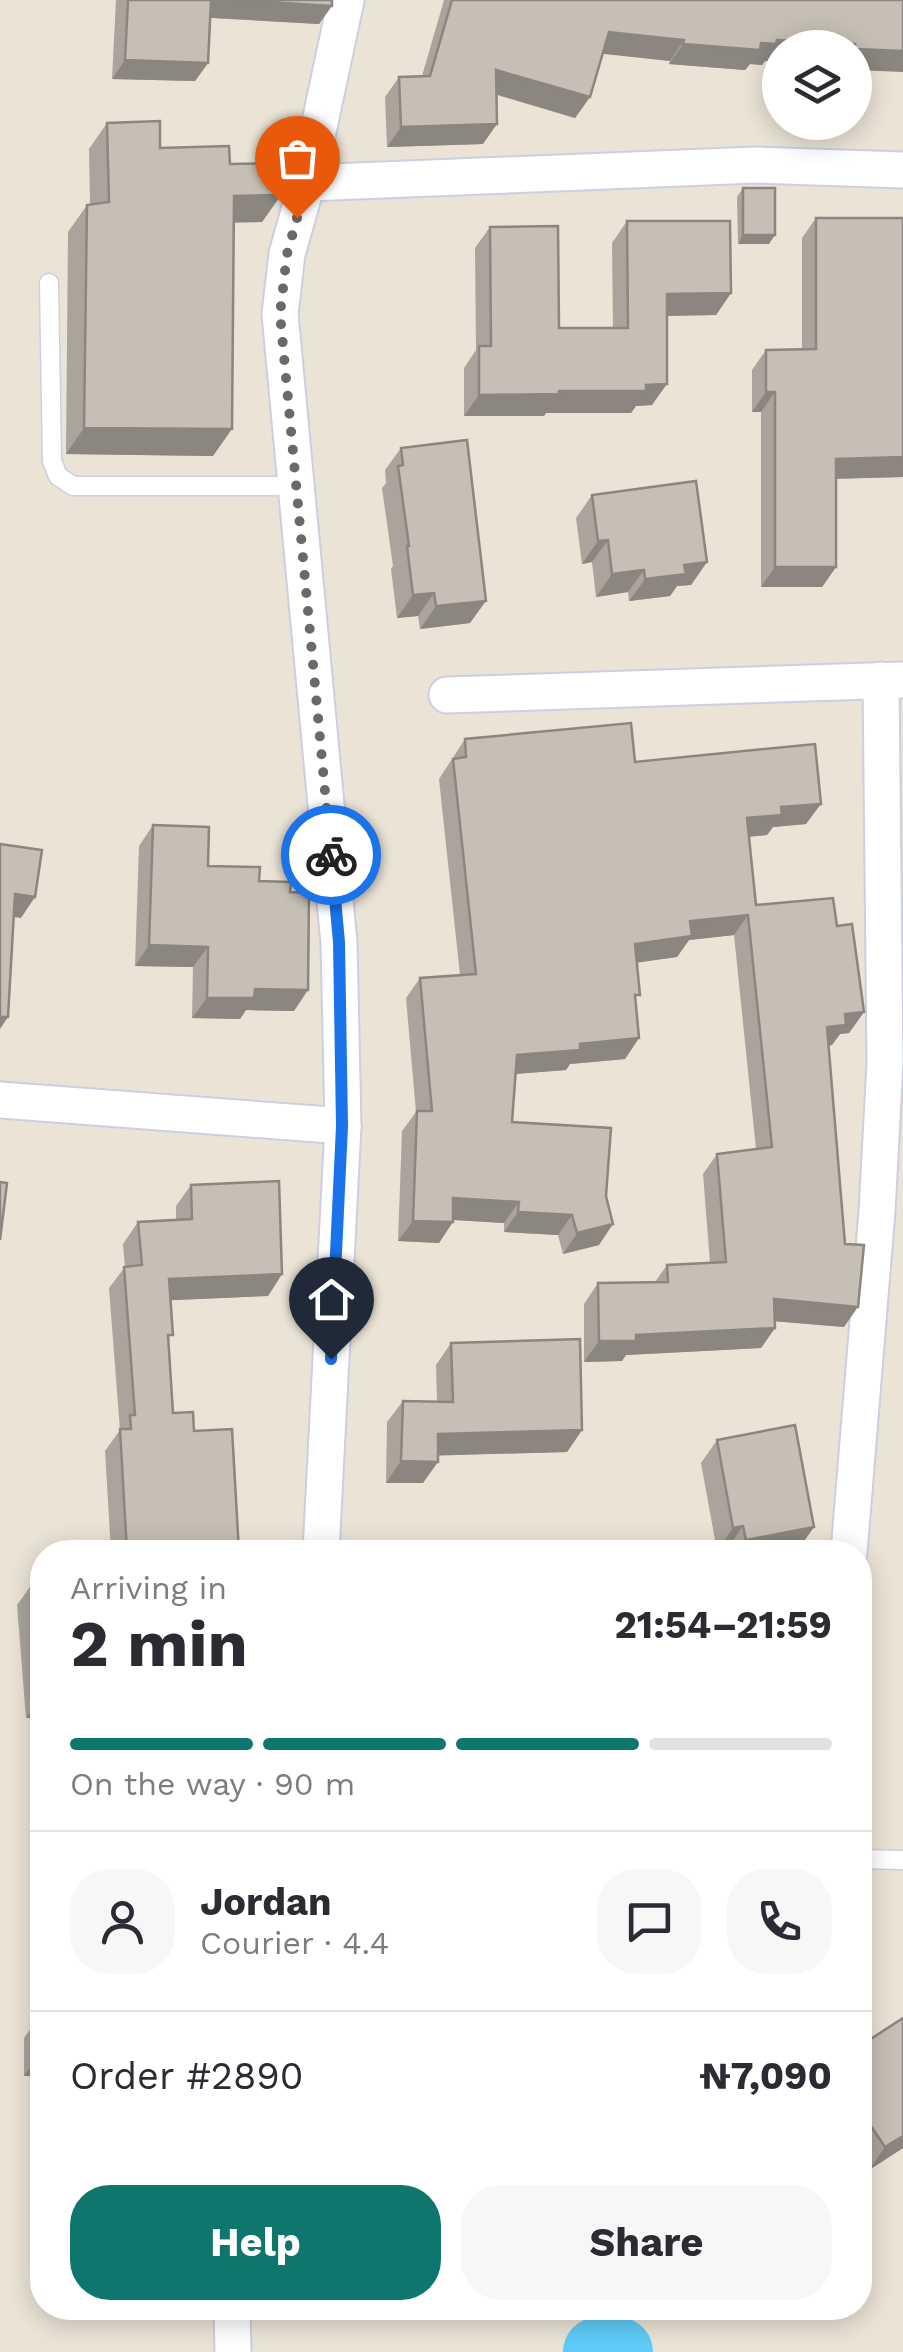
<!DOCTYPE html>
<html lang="en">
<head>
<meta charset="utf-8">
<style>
  :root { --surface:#fff; --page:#f7f7f7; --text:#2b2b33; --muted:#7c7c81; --line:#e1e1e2; --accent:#0f766e }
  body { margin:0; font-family:"Work Sans",sans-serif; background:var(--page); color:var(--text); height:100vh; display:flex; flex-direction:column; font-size:38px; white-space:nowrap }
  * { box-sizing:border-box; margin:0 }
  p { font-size:32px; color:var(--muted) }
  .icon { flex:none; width:55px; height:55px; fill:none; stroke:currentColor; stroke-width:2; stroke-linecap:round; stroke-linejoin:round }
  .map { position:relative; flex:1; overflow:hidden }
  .sheet { position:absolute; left:30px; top:1540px; width:842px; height:780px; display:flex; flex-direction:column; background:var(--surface); border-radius:40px; box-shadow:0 5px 25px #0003 }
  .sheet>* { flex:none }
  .controls { position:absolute; left:762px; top:30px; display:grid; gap:20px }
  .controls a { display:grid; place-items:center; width:110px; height:110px; border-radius:50%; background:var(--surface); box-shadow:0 5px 25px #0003; font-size:50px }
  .pin { position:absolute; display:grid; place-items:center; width:85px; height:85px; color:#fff; margin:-102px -42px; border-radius:50% 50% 50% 0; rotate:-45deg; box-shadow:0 0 10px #0007 }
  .pin .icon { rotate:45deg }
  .courier { position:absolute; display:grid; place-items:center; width:100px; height:100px; margin:-50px; border:8px solid #1a73e8; border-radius:50%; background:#fff; color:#222; box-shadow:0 2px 12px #0007 }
  .headline em { font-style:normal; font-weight:700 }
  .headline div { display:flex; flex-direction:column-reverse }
  .headline { display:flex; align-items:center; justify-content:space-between; height:170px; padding:0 40px }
  h1 { font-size:65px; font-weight:700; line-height:75px }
  .bar { display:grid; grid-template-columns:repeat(4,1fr); gap:15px 10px; align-content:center; height:120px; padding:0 40px }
  .bar i { height:12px; border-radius:8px; background:var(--line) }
  .bar .current { background:var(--accent) }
  .bar p { grid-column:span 4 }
  .line { display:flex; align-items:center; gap:25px; padding:0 40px; border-top:2px solid var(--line) }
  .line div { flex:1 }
  .round { display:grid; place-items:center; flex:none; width:105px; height:105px; border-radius:40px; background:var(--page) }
  .cta { display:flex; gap:20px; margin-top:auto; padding:20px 40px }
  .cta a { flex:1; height:115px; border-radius:40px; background:var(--accent); color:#fff; font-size:40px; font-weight:700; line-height:115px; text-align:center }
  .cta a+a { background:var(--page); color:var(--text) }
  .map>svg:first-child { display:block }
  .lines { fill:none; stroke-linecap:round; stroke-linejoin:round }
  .river { stroke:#5fcbf7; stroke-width:70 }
  .service-casing { stroke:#cbcfe2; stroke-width:21 }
  .minor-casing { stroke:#cbcfe2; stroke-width:39 }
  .service { stroke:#fff; stroke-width:18 }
  .minor { stroke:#fff; stroke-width:35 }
  .wall { fill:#aaa49d }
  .shaded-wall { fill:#8b867f }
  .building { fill:#c6bfb6; stroke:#8b867f; stroke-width:2.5 }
  .done { stroke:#6c6964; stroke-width:10; stroke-dasharray:0 18 }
  .route { stroke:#1a73e8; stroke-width:12 }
</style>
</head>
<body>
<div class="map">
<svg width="903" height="2352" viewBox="0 0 903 2352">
  <rect width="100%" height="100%" fill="#ebe3d6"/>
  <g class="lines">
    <polyline class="river" points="598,2352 612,2349 618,2352"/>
    <g class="service-casing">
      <g id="service">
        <polyline points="49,283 52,461 58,476 73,486 296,486"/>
        <polyline points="860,1859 903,1860"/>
      </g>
    </g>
    <g class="minor-casing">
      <g id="minor">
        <polyline points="307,183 756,165 903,170"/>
        <polyline points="447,695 901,680"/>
        <polyline points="0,1100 343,1126"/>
        <polyline points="321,1552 343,1126 339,943 280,314 287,254 307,183 346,0"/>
        <polyline points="849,1552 877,1211 885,1063 881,680"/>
        <polyline points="232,2308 233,2352"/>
      </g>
    </g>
    <use href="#service" class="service"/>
    <use href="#minor" class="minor"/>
  </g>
  <g class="wall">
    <polygon points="116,0 332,0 319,24 210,18 208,63 195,81 112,79"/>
    <polygon points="444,0 903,0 855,48 780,48 780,61 765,61 762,65 750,64 745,70 669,64 670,61 603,53 590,97 575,118 497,95 483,144 387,147 385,97 399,77 422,76"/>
    <polygon points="107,123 160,148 230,164 281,195 262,222 234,222 213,456 66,454 68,232 87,205 90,205 89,149"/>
    <polygon points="743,188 769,244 738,244 737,197"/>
    <polygon points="816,218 903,218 903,477 836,479 836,567 822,587 761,587 761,412 752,412 752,370 766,350 802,349 802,238"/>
    <polygon points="627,221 731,293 716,315 667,316 652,405 636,406 631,413 546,413 544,416 464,416 464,368 476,350 475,248 490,227 559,328 613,328 612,243"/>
    <polygon points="401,448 470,623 420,629 418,616 397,618 391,569 393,566 382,488 386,483 385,470"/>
    <polygon points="592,495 707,562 691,585 677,586 670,596 629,601 628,592 596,597 592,562 582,564 576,518"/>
    <polygon points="465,739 635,762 806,824 773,827 767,835 749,837 756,905 837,926 864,1012 849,1033 840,1034 832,1045 829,1046 844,1327 775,1321 775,1328 761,1348 626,1355 622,1361 584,1362 584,1304 598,1283 655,1282 667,1265 710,1263 703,1174 717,1154 756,1149 734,935 689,940 677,957 637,962 635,1002 639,1038 625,1059 570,1064 566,1070 515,1074 512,1122 599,1245 563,1254 558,1235 504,1232 504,1223 453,1220 439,1243 398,1241 402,1131 416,1112 406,998 420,978 460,975 439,779"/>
    <polygon points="153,825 208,866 259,881 290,892 294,1011 246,1010 240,1019 192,1018 193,967 135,966 139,846"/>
    <polygon points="191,1185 282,1274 268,1296 171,1300 169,1342 173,1413 194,1431 239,1552 257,1552 111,1552 105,1451 120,1430 109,1288 125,1267 123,1244 138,1222 176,1220 176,1206"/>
    <polygon points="451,1343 582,1430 567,1452 438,1455 423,1483 386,1483 387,1422 403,1401 437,1401 436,1365"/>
    <polygon points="717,1440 798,1550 782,1552 728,1552 727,1549 717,1551 701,1463"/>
    <polygon points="32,1584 42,1717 26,1718 17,1605"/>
    <polygon points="42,1974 42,2076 24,2076 24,2038 31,2028 32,1990"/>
    <polygon points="860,2046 903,2148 869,2170 860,2157"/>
  </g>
  <g class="shaded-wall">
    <polygon points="210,0 235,0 332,6 319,24 198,17"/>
    <polygon points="609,32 684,40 670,61 595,53"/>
    <polygon points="777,40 855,44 852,48 780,48 780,61 765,61 762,65 750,64 745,70 669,64 683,44 761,43"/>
    <polygon points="855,49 903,51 903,72 855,70"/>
    <polygon points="125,60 208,63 195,81 112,79"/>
    <polygon points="496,70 590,97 575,118 482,90"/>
    <polygon points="497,124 483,144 387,147 401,127"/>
    <polygon points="281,195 262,222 216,223 234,196"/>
    <polygon points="743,235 775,235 769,244 738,244"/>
    <polygon points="731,293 716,315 652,316 667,294"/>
    <polygon points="667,384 652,405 636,406 631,413 546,413 544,416 464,416 479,395"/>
    <polygon points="766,392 775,392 761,412 752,412"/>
    <polygon points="84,428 232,429 213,456 66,454"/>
    <polygon points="903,457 903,477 822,479 836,459"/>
    <polygon points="608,540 592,562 582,564 598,541"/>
    <polygon points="707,562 691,585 677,586 670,596 629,601 645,579 684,565"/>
    <polygon points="775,567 836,567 822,587 761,587"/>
    <polygon points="644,570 628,592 596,597 612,574"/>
    <polygon points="434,593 418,616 397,618 413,595"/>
    <polygon points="486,601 470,623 420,629 436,606"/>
    <polygon points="821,804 806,824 773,827 767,835 733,838 747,818 781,807"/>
    <polygon points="15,894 35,897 21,918 0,915"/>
    <polygon points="748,915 734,935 689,940 677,957 621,965 635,944 690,921"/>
    <polygon points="149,945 208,947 193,967 135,966"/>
    <polygon points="255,989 308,990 294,1011 246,1010 240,1019 192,1018 207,998"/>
    <polygon points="864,1012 849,1033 840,1034 832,1045 813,1047 827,1027 845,1014"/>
    <polygon points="0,1017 8,1017 0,1029"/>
    <polygon points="639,1038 625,1059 570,1064 566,1070 502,1075 517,1055 580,1044"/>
    <polygon points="453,1198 519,1202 504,1223 438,1219"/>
    <polygon points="518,1212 572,1215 558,1235 504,1232"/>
    <polygon points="413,1221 453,1222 439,1243 398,1241"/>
    <polygon points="613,1224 599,1245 563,1254 577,1233"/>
    <polygon points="282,1274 268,1296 154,1301 169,1279"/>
    <polygon points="774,1299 858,1307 844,1327 759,1320"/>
    <polygon points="775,1328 761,1348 626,1355 622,1361 584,1362 599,1341 636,1335"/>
    <polygon points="582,1430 567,1452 423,1456 438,1434"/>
    <polygon points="401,1461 438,1462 423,1483 386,1483"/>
    <polygon points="743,1526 727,1549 717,1551 733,1528"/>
    <polygon points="814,1527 798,1550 782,1552 737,1552 746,1540"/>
    <polygon points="41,1696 42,1696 42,1717 26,1718"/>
    <polygon points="36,2060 42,2060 42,2076 24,2076"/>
    <polygon points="903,2136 903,2148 869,2170 885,2147"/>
  </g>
  <g class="building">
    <polygon points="128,0 211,0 208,63 125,60"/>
    <polygon points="235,0 332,0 332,6"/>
    <polygon points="452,0 903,0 903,51 855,49 855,44 777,40 776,44 761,43 760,50 683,44 684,40 609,32 590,97 496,70 497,124 401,127 399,77 430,76"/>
    <polygon points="160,121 160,148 229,146 230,164 280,163 281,195 234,196 232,429 84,428 87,205 109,202 107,123"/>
    <rect x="743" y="188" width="32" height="47"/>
    <polygon points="816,218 903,218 903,457 836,459 836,567 775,567 775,392 766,392 766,350 816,349"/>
    <polygon points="627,221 730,221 731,293 667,294 667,384 646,385 646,391 559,391 559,394 479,395 479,346 491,346 490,227 558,226 559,328 628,328"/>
    <polygon points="467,440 486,601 436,606 434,593 413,595 407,546 409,546 398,466 403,465 401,448"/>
    <polygon points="696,481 707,562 684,565 686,574 645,579 644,570 612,574 608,540 598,541 592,495"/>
    <polygon points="631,723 635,762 815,744 821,804 781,807 782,815 747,818 756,905 833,898 837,926 852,924 864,1012 845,1014 846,1025 827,1027 845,1244 864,1245 858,1307 774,1299 775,1328 636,1335 636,1341 599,1341 598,1283 668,1282 667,1265 726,1262 717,1154 772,1147 748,915 690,921 692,936 635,944 640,995 635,995 639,1038 580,1044 580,1050 517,1055 512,1122 611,1128 606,1196 613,1224 577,1233 572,1215 518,1212 519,1202 453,1198 453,1222 413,1221 417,1111 432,1111 420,978 476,974 453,759 466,757 465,739"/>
    <polygon points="153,825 209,827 208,866 260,867 259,881 291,882 290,892 309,893 308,990 255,989 254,998 207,998 208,947 149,945"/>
    <polygon points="0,844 42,850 35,897 15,894 8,1017 0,1017"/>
    <polygon points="279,1181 282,1274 169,1279 173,1335 168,1335 173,1413 193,1412 194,1431 232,1429 239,1552 257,1549 257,1552 127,1552 120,1429 131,1429 130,1415 135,1415 124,1267 142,1265 138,1222 192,1219 191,1185"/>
    <polygon points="0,1182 7,1183 0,1240"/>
    <polygon points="580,1339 582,1430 438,1434 438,1462 401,1461 403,1401 453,1402 451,1343"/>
    <polygon points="795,1425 814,1527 746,1540 743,1526 733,1528 717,1440"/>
    <polygon points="42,1583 42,1696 41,1696 32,1584"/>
    <polygon points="42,1996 42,2060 36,2060 36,2022 42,2022"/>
    <polygon points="903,2018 903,2136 885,2147 860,2110 860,2046"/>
  </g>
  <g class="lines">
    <polyline class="done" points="297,218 287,254 280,314 331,855"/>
    <polyline class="route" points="331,855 339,942 342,1126 331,1359"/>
  </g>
</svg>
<div class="controls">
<a><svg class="icon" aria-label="layers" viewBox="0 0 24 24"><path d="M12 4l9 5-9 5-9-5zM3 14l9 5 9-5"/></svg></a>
</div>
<div class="pin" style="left:297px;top:218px;background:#ea580c"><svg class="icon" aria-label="bag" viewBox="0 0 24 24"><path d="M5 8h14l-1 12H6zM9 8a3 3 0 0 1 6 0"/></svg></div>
<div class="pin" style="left:331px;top:1359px;background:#1f2937"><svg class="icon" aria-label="home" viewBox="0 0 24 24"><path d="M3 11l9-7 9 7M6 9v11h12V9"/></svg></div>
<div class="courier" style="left:331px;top:855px"><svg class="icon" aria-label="bike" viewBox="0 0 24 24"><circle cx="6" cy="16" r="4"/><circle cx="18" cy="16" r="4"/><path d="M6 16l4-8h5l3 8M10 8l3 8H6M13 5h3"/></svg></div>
<section class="sheet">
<div class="headline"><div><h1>2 min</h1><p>Arriving in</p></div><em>21:54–21:59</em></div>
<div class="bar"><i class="current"></i><i class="current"></i><i class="current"></i><i></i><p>On the way · 90 m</p></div>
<div class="line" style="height:180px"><a class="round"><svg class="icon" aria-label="person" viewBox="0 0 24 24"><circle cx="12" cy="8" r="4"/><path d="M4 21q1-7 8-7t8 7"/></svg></a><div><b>Jordan</b><p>Courier · 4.4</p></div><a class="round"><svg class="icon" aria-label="chat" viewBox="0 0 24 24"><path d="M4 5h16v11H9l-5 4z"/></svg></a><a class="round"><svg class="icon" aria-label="phone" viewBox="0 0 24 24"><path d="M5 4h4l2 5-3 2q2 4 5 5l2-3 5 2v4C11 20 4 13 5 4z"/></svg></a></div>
<div class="line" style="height:130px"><div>Order #2890</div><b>₦7,090</b></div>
<div class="cta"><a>Help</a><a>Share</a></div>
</section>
</div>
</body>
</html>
